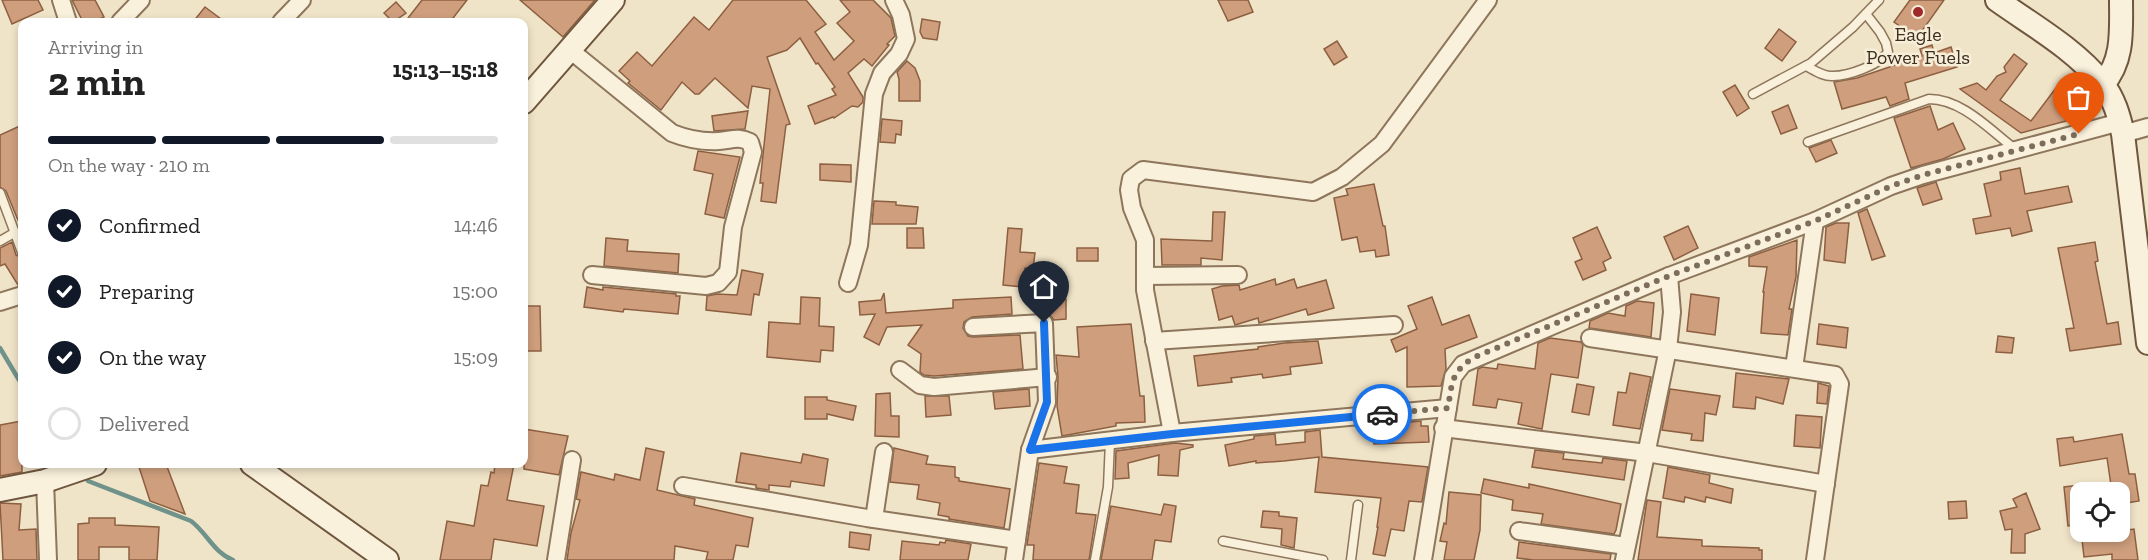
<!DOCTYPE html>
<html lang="en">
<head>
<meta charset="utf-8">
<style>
  :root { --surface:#fff; --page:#f6f6f6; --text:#222; --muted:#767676; --line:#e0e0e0; --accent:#111827 }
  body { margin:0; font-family:"Zilla Slab",serif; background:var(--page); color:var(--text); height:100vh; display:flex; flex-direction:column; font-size:22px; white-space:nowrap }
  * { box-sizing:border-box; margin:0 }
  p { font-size:20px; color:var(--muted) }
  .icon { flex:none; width:33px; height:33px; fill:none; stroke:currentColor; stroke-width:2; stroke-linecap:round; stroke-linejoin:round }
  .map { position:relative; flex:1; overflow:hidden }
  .panel { position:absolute; left:18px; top:18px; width:510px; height:450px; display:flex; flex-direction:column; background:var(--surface); border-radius:12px; box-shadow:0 3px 9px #0003 }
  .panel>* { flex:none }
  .buttons { position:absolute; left:2070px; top:482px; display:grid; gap:12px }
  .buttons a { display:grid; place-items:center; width:60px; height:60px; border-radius:12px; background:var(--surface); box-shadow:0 3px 9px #0003; font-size:30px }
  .pin { position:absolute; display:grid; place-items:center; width:51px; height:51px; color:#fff; margin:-62px -26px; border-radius:50% 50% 50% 0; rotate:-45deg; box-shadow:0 0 6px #0007 }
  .pin .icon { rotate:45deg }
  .courier { position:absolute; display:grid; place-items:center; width:60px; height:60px; margin:-30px; border:4px solid #1a73e8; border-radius:50%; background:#fff; color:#222; box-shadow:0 2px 8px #0007 }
  .summary em { font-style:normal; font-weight:800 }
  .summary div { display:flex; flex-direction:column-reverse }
  .summary { display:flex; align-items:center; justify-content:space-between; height:102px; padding:0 30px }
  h1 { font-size:39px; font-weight:800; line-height:45px }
  .bar { display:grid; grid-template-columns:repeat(4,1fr); gap:9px 6px; align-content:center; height:72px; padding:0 30px }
  .bar i { height:8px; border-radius:4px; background:var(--line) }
  .bar .active { background:var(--accent) }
  .bar p { grid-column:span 4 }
  ol { padding:0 30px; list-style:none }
  li { display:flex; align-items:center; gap:18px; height:66px }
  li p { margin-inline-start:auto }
  li .icon { padding:6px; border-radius:50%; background:var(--accent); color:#fff; stroke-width:4 }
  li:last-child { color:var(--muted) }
  li i { width:33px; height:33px; border:3px solid var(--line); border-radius:50% }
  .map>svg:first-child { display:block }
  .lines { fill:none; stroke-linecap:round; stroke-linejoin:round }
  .stream { stroke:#6f938a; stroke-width:4.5 }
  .building { fill:#cf9f7d; stroke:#8d5f41; stroke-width:1.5 }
  .lane-casing { stroke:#8d765c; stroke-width:11 }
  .street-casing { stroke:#8d765c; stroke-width:20 }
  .secondary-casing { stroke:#6f573f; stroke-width:26 }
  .lane { stroke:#faf1dc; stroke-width:8 }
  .street { stroke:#faf1dc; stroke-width:16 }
  .secondary { stroke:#faf1dc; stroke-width:22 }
  .done { stroke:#7c6e5b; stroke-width:6; stroke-dasharray:0 10.8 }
  .route { stroke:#1a73e8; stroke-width:8 }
  .poi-dot { fill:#9e2a2b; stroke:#f7eed8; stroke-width:2 }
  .labels { text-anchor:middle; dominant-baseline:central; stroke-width:5; stroke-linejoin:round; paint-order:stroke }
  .poi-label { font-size:20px; fill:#3d2e20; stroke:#f7eed8 }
</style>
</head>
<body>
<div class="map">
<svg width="2148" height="560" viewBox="0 0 2148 560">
  <rect width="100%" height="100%" fill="#f0e4c8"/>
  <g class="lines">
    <g class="stream">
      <polyline points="0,348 22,385"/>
      <path d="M88 481 191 521C207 533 214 553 233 560"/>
    </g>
  </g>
  <g class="building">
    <polygon points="2,0 38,0 43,10 12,24"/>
    <polygon points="72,0 95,0 104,17 93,22 83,22"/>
    <polygon points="422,0 467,0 450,22 405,22"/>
    <polygon points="520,0 595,0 563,37"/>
    <polygon points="733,0 806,0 826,24 815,32 834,60 854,41 837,23 850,12 840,0 873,0 891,18 895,36 887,44 889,45 872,66 864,59 848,73 863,97 863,102 858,107 852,106 834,118 833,117 815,124 808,106 836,95 832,89 835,87 818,63 816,64 800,38 787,50 767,57 790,124 786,125 776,203 761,201 763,183 760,183 770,89 752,86 748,108 715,78 699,94 695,94 682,82 661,110 628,83 630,81 619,71 637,52 652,66 694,17 709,30"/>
    <polygon points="1218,0 1248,0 1253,12 1228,21"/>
    <polygon points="1910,0 1944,0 1917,38 1894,22"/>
    <polygon points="396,2 406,13 393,22 384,13"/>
    <polygon points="205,7 225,22 193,22"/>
    <polygon points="922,19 940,22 937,40 923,38 920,32"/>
    <polygon points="1779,29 1796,42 1782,61 1765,48"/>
    <polygon points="1337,41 1347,57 1334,65 1324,49"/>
    <polygon points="1932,45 1934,53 1951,47 1957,67 1905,83 1909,99 1890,106 1886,97 1842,109 1834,82 1857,78 1922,56 1920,49"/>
    <polygon points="2014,54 2027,64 2000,100 2031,121 2056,88 2063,86 2085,116 2021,133 1960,89 1977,83 1986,90 1997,76 2006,72 2004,67"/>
    <polygon points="907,61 915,68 920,81 920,101 899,101 899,79 897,72"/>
    <polygon points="1735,85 1749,108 1737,116 1723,92"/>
    <polygon points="1788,105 1797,128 1781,134 1772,112"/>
    <polygon points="1930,106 1938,130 1953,123 1965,149 1943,159 1911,168 1894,118"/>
    <polygon points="748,111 745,129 714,131 712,116"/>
    <polygon points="882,119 902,121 901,135 896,134 895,143 880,142"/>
    <polygon points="22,125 22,230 6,191 0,187 0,135"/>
    <polygon points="1831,140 1837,153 1816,162 1809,148"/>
    <polygon points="698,151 740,157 724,218 705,214 713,174 694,170"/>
    <polygon points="820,164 851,165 851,182 820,180"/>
    <polygon points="2020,168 2025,194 2068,186 2072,202 2027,211 2032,231 2012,236 2010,228 1976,234 1973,219 1991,216 1984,184 2001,180 2000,172"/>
    <polygon points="1936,182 1942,199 1923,205 1917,188"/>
    <polygon points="1374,184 1383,226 1385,226 1389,255 1376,257 1375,250 1360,252 1357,237 1342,240 1334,198 1348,195 1346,189"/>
    <polygon points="874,201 896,202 896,205 918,207 916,224 872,224"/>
    <polygon points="1867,209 1885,256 1872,260 1858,213"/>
    <polygon points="1213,212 1225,212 1222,260 1201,258 1201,265 1162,265 1161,239 1212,241"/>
    <polygon points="1836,223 1849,223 1845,263 1824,260 1826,227"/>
    <polygon points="1688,226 1698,248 1674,260 1664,237"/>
    <polygon points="1597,227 1611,258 1603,262 1606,270 1583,280 1575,262 1582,259 1573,238"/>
    <polygon points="907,228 923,228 924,248 907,248"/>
    <polygon points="1008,228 1022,229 1020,252 1035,253 1033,269 1025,268 1023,287 1003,285"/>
    <polygon points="606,238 628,240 627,251 679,254 678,273 604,266"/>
    <polygon points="1797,240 1796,277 1789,309 1792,309 1788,335 1761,333 1764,292 1763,292 1767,267 1749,266 1749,257"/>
    <polygon points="12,242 16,255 22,258 22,285 18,285 5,264 0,266 0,248"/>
    <polygon points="2095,242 2098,261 2095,262 2107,324 2118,322 2121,344 2070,351 2066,329 2074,328 2058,248"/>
    <rect x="1077" y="248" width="21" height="13"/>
    <polygon points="742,270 763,274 759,295 754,294 751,315 706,310 707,296 717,294 737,295"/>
    <polygon points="1275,279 1276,285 1294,279 1297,288 1326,280 1334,308 1308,315 1306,309 1259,323 1258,318 1235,325 1232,316 1219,320 1212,289 1222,286 1239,285 1240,290"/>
    <polygon points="587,287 603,290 603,287 676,294 676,296 680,296 678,314 624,309 623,312 584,307"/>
    <polygon points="884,293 886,313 953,308 953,300 1011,297 1012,314 972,317 964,322 963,328 968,336 973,337 1020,335 1023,369 934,376 924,375 920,372 921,354 908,345 922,325 887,327 879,345 864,337 875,314 860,315 859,302 881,300"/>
    <polygon points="1691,294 1719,298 1715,335 1687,331"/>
    <polygon points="801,297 820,298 819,326 834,327 833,351 821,350 820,362 767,357 769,322 800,324"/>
    <polygon points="1432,297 1442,325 1469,315 1477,337 1445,349 1446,369 1441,386 1407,387 1407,347 1396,352 1391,340 1417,329 1408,306"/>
    <polygon points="1066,299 1066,319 1054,320 1048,313 1039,313 1038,300"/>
    <polygon points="1637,301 1654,303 1651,337 1589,328 1590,321 1608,313 1625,316 1626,306"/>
    <polygon points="524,306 540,306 541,351 524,351"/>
    <polygon points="1131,324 1140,396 1144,396 1145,422 1116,423 1116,426 1062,436 1057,406 1058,377 1056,355 1079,357 1077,327"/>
    <polygon points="1819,324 1848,328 1846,348 1817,344"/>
    <polygon points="1998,336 2014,338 2012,353 1996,352"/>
    <polygon points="1550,338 1581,342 1583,345 1578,378 1551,374 1542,429 1518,424 1522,403 1498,399 1496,408 1473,405 1478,369 1482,367 1497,369 1498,364 1535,369 1538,343"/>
    <polygon points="1318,341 1322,363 1290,367 1291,374 1263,378 1262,374 1231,378 1232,382 1198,386 1194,356 1258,349 1258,347 1284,343"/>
    <polygon points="1630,373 1651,377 1640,429 1613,425 1618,392 1626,393"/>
    <polygon points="1736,373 1789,379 1783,404 1756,397 1755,409 1733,407"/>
    <polygon points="1818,383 1829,386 1827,404 1817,403"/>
    <polygon points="1577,384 1594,387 1589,415 1572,412"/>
    <polygon points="1029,389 1030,406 995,409 993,392"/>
    <polygon points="1670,389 1720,396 1716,415 1705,413 1703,441 1691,440 1692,434 1662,430"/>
    <polygon points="890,393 891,416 899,416 899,437 875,436 876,394"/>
    <polygon points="925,396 949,396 951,415 926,417"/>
    <polygon points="805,397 827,397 827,400 856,406 853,420 827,414 827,419 805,419"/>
    <polygon points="1796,415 1822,417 1820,448 1794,446"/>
    <polygon points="22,421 22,472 0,476 0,425"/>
    <polygon points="1421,421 1421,426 1428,426 1429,442 1374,444 1371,431 1401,426 1401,423"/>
    <polygon points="524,429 568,436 559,475 524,469"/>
    <polygon points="1320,430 1322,457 1428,467 1422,502 1409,501 1404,531 1391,529 1385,556 1373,554 1378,527 1377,527 1381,498 1315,492 1319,457 1284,461 1256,463 1256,461 1229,466 1225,445 1254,439 1254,436 1275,434 1276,445 1305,442 1305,432"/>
    <polygon points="2122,434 2129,474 2135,474 2139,501 2120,504 2120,492 2112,492 2107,458 2060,466 2057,439 2073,437 2074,442"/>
    <polygon points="1175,443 1193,445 1193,447 1180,450 1178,476 1158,475 1159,455 1128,463 1129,478 1115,479 1116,451"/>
    <polygon points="646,448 664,452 657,490 695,499 694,505 753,518 748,547 736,545 733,560 706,560 708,552 675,546 674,560 567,560 571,533 580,500 576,499 581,472 614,480 615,474 640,480"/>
    <polygon points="894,448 928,456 926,464 955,467 955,477 959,478 959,481 1010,489 1004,528 949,519 949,517 938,515 940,503 917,499 919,485 890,482"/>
    <polygon points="1535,450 1564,453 1563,459 1602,463 1603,458 1627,461 1624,480 1532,467"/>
    <polygon points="741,453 801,463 803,454 828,459 824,486 791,481 790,487 769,485 769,490 756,488 756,485 736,482"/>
    <polygon points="1039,463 1067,467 1064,483 1079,485 1076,513 1096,515 1089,560 1033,560 1034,545 1027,545"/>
    <polygon points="138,464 166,464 185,514 150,501"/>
    <polygon points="495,464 514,464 507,500 544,506 537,546 494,539 491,560 440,560 447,521 474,526 481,485 488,486 491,472 494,473"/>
    <polygon points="1668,467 1710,475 1709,483 1733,489 1731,503 1706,497 1705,502 1685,497 1684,502 1663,498"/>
    <polygon points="1484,479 1529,488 1529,484 1621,504 1616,530 1614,534 1541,524 1543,514 1512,510 1513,500 1481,493"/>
    <polygon points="2080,485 2080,524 2068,526 2064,487"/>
    <polygon points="1449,492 1481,495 1480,530 1474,560 1444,560 1447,542 1440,541 1444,523 1446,524"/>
    <polygon points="2026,493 2040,529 2025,534 2025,553 2011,553 2012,529 2005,530 2000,511 2017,507 2013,499"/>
    <polygon points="1647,500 1661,502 1657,537 1702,540 1702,546 1759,548 1759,550 1762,550 1762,560 1638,560"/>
    <polygon points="1966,501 1967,518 1949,519 1948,502"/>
    <polygon points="0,503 21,504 19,530 36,529 37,560 3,560"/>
    <polygon points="1164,504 1176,506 1171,542 1155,540 1152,560 1101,560 1111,506 1161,515"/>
    <polygon points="1263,511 1279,512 1279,516 1297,518 1294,548 1281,545 1282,529 1261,527"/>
    <polygon points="89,518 115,518 115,525 159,527 157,560 129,560 129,547 99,547 99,560 78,560 78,524 89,523"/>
    <polygon points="2134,529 2138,560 2112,560 2112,554 2084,557 2081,531 2120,531"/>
    <polygon points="850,532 871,535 869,550 849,547"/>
    <polygon points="946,540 971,544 968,560 900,560 902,541 939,545 940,542 945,543"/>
    <polygon points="1519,542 1611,554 1610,560 1533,560 1517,558"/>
  </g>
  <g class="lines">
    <g class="lane-casing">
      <g id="lane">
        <path d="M1806 66C1814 70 1824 77 1833 76 1848 76 1880 65 1888 52L1886 43 1880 32 1866 14"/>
        <polyline points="1753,94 1811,63 1853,27 1879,0"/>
        <path d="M1808 142 1929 99C1962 99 1990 130 2015 149"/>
        <polyline points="0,193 22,252"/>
        <polyline points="0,241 14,233"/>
        <polyline points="1223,541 1323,560"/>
        <polyline points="1095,560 1108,487 1110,441"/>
        <polyline points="1351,560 1358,505"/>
      </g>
    </g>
    <g class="street-casing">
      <g id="street">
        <polyline points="61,0 68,22"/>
        <polyline points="120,22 141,0"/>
        <polyline points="281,22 302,0"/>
        <path d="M570 50 672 133C687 139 702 142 719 141 732 140 738 136 750 142L753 152 733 227 728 272 718 283 706 286 592 275"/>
        <polyline points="2123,134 2148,127"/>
        <polyline points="1146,276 1238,275"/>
        <polyline points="848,283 859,245 874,94 882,73 899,54 906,39 901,15 894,0"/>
        <polyline points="0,302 22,295"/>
        <polyline points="973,327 1044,323 1047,402 1030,450 1014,560"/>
        <polyline points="1590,338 1835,375 1840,384 1815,560"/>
        <polyline points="1154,341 1394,325"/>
        <polyline points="1794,368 1815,221"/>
        <polyline points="900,370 920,385 934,387 1048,377"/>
        <polyline points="1443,428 1647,453 1826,484"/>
        <polyline points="1172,433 1145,290 1145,240 1132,208 1129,190 1131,179 1143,170 1313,192 1342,177 1382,144 1488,0"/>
        <polyline points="1030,450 1172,433 1448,408"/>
        <polyline points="45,481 48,560"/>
        <polyline points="683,486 867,518 1017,540"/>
        <polyline points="874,519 884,452"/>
        <polyline points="1519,531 1626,546"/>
        <polyline points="556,560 572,460"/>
        <polyline points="1423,560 1453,377 1463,364 1669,276 1815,221 1891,186 1923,175 2120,122"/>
        <polyline points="1624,560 1668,349 1672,312 1669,276"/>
      </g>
    </g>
    <g class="secondary-casing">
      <g id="secondary">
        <path d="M1997 0C2032 25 2075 49 2102 83 2114 98 2119 116 2123 134L2148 343"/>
        <path d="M2103 84C2124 60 2121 30 2121 0"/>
        <polyline points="524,102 613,0"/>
        <polyline points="252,464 387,560"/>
        <polyline points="0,490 45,481 95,464"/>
      </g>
    </g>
    <use href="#lane" class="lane"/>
    <use href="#street" class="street"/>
    <use href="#secondary" class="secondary"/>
  </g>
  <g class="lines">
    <path class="done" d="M1382 414 1448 408C1452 383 1451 371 1475 357L1669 276 1815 221 1891 186 1923 175 2079 134"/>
    <polyline class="route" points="1044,323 1047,402 1030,450 1172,434 1382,414"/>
  </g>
  <circle class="poi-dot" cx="1918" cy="12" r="6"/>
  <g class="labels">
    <g class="poi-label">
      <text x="1918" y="34">Eagle<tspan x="1918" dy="23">Power Fuels</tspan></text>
    </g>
  </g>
</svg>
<div class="buttons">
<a><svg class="icon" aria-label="locate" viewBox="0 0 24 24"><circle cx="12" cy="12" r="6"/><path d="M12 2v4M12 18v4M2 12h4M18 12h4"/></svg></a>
</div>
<div class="pin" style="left:2079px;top:134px;background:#ea580c"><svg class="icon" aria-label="bag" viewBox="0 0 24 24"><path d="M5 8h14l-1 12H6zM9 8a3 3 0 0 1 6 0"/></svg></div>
<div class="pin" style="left:1044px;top:323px;background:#1f2937"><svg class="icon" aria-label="home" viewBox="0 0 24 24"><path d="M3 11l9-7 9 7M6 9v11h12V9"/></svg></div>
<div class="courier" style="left:1382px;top:414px"><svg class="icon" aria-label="car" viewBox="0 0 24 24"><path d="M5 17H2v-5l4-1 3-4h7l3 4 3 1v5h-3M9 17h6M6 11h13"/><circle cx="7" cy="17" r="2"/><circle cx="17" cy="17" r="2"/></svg></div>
<section class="panel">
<div class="summary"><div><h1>2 min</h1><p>Arriving in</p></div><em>15:13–15:18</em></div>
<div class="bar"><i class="active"></i><i class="active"></i><i class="active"></i><i></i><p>On the way · 210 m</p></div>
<ol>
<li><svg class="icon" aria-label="check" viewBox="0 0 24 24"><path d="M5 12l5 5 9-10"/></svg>Confirmed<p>14:46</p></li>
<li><svg class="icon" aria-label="check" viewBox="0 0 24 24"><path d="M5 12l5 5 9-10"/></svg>Preparing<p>15:00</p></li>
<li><svg class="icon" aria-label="check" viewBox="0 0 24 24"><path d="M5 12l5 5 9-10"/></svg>On the way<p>15:09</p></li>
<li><i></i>Delivered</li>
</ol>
</section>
</div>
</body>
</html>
